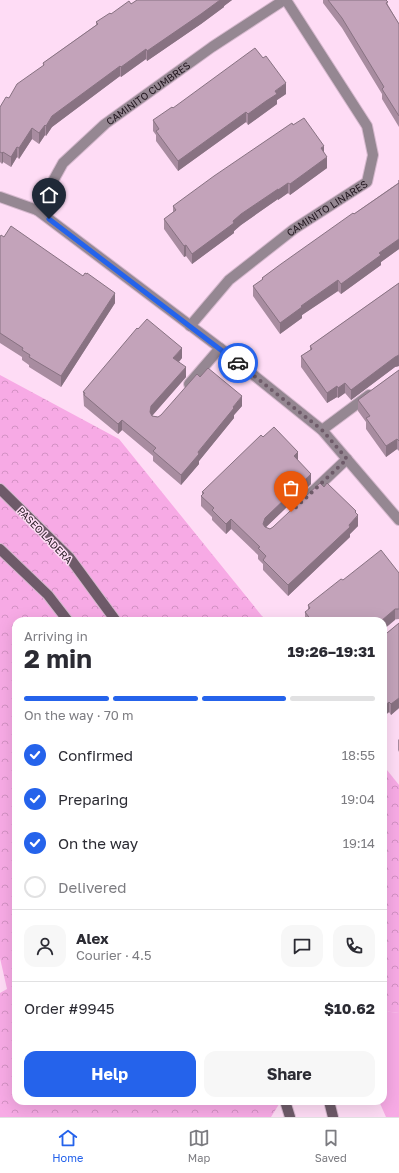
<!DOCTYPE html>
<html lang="en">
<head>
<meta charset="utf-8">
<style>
  :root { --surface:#fff; --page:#f7f7f7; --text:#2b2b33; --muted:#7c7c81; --line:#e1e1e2; --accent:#2563eb }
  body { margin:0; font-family:"Golos Text",sans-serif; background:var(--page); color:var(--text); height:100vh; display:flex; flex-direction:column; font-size:15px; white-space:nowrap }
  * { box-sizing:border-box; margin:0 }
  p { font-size:13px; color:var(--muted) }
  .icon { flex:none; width:22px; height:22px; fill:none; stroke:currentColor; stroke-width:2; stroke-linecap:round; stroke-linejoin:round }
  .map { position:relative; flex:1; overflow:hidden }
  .details { position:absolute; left:12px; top:617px; width:375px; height:488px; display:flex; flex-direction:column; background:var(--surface); border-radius:12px; box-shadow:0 4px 16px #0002 }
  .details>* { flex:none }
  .pin { position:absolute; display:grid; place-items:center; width:34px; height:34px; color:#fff; margin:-41px -17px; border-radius:50% 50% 50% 0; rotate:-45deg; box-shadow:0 0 4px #0007 }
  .pin .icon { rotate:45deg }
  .courier { position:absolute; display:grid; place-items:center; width:40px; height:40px; margin:-20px; border:3px solid #2563eb; border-radius:50%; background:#fff; color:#222; box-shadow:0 1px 5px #0007 }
  .headline em { font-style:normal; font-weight:700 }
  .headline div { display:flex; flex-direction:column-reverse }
  .headline { display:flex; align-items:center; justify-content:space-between; height:68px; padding:0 12px }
  h1 { font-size:26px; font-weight:700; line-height:30px }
  .bar { display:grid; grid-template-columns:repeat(4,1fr); gap:6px 4px; align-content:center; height:48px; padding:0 12px }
  .bar i { height:5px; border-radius:3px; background:var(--line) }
  .bar .current { background:var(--accent) }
  .bar p { grid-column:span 4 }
  .line { display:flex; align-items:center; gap:10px; padding:0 12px; border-top:1px solid var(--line) }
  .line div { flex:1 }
  .round { display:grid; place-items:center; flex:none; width:42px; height:42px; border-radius:12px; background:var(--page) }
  ol { padding:0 12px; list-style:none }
  li { display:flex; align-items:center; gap:12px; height:44px }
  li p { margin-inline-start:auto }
  li .icon { padding:4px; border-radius:50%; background:var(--accent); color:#fff; stroke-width:4 }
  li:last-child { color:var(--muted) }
  li i { width:22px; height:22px; border:2px solid var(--line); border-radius:50% }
  .primary-button { display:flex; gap:8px; margin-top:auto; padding:8px 12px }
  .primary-button a { flex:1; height:46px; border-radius:12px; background:var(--accent); color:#fff; font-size:16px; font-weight:700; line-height:46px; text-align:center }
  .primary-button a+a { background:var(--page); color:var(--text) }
  .dock { display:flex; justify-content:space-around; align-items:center; height:56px; border-top:1px solid var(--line); background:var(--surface); font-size:11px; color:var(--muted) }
  .dock a { display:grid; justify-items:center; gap:2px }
  .dock .current { color:var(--accent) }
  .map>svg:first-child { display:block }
  .green { fill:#f7aae5 }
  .forest { fill:url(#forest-crowns) }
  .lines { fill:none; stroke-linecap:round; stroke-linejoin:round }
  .minor-casing { stroke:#d6b8ce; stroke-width:12 }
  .secondary-casing { stroke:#d6b8ce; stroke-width:12 }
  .minor { stroke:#958792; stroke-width:10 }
  .secondary { stroke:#6e5a69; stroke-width:10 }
  .wall { fill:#a88ca0 }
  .shaded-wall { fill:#887282 }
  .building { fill:#c3a3ba; stroke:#887282 }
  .done { stroke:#6e5b69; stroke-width:4; stroke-dasharray:0 7.2 }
  .route { stroke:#2563eb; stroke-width:5 }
  .labels { text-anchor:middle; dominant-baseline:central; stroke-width:3; stroke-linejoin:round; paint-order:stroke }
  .street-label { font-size:10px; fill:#21151e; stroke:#fedcf5 }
</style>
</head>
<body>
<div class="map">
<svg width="399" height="1117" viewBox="0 0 399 1117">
  <defs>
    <pattern id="forest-crowns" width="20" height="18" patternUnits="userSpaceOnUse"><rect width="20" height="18" fill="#f7aae5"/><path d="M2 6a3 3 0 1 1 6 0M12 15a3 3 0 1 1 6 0" fill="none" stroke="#d391c4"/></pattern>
  </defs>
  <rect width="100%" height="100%" fill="#fedcf5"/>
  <polygon class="green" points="383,1011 399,1013 399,1117 386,1117 379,1101 383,1101"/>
  <g class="forest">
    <polygon points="0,375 119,439 266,621 16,621 16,1101 281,1101 271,1117 0,1117 0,993 7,989 0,958"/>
    <polygon points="383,765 399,785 399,1013 383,1011"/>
  </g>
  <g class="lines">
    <g class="minor-casing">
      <g id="minor">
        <polyline points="0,197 37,210 220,348 322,430 399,520"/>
        <path id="s1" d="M37 210 63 163 105 124 212 47 284 0"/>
        <path id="s2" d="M190 326 229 280 294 229 367 182 373 155 367 126 286 0"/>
        <polyline points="189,384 220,348"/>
        <polyline points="322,430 369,395"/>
        <polyline points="311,493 347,459"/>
      </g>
    </g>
    <g class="secondary-casing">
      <g id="secondary">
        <polyline points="0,489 69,557 116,621"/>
        <polyline points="0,549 48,595 68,621"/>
        <polyline points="285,1101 290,1117"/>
        <polyline points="329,1101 333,1117"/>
      </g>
    </g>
    <use href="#minor" class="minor"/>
    <use href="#secondary" class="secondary"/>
  </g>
  <g class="wall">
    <polygon points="137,0 232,0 224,6 224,7 201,24 147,61 146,59 121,77 120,76 52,127 46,136 45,135 39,144 32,139 19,159 17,157 11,167 3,162 2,164 0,162 0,107 43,66 43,63 96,25 96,22 131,4"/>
    <polygon points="323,0 386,0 388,5 399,24 399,127 382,99 382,94 342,28 323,3"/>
    <polygon points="286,94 277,100 277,104 266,112 248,125 246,122 178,171 156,141 156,135 153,131 153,120 173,108"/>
    <polygon points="324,153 327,168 290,195 288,193 278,200 278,199 241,225 234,231 234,233 192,264 186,256 184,257 164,229 164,219 173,212 173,206"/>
    <polygon points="398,180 399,180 399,249 381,262 381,265 341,294 338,291 302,315 302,318 280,334 253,296 253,286 262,280 262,278 398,183"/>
    <polygon points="0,237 115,303 61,387 29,367 29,365 22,360 22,357 0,343"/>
    <polygon points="399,283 399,366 395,367 351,400 345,393 338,398 337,397 327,403 301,367 301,356 310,350 310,346"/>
    <polygon points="182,358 179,362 186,377 152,416 158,417 242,406 234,415 234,418 199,461 199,464 181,485 153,461 153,456 122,430 118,434 84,406 83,392"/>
    <polygon points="399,370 399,451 397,449 386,457 366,429 366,422 358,411 358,400"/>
    <polygon points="263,437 298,460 311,484 265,528 270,529 273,527 324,487 356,513 358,526 350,534 350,537 288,596 263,570 263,564 258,559 258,555 231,529 226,534 212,520 212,517 201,506 201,496 202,495 202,492"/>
    <polygon points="399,573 399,619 383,621 305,621 305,612 308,611 308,605 343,580"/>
    <polygon points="399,623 399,708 391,715 389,712 383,717 383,634 387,633"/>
    <polygon points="399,739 399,752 398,750 398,740"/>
  </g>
  <g class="shaded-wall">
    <polygon points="220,0 232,0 224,6 224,7 201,24 147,61 147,51"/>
    <polygon points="146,49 146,59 121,77 121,67"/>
    <polygon points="120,66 120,76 52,127 46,136 46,126 52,116"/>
    <polygon points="286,83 286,94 277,100 277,104 248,125 248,114 275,91"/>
    <polygon points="246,112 246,122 178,171 178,161"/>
    <polygon points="45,125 45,135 39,144 39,133"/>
    <polygon points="32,128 32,139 19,159 19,148"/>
    <polygon points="324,146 324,156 321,148"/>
    <polygon points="17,147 17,157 11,167 11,157"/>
    <polygon points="3,152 3,162 2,164 2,153"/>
    <polygon points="327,157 327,168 290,195 290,184"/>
    <polygon points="288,183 288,193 278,200 278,190"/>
    <polygon points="278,189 278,199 241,225 234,231 234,233 192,264 192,254 241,214"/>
    <polygon points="399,239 399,249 381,262 381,265 341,294 341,284 379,253"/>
    <polygon points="186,245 186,256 184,257 184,246"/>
    <polygon points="338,280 338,291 302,315 302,318 280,334 280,323 301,306"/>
    <polygon points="115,293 115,303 61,387 61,376"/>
    <polygon points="182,348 182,358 173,368 173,358"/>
    <polygon points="399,355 399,366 395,367 351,400 351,390 395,357"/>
    <polygon points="186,367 186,377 151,417 150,412 151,406"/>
    <polygon points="345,383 345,393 338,398 338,388"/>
    <polygon points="337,386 337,397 327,403 327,393"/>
    <polygon points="242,396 242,406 234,415 234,418 199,461 199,464 181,485 181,475 233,407"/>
    <polygon points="122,420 122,430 118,434 118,424"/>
    <polygon points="397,439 397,449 386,457 386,446"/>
    <polygon points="298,452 298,463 294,456"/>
    <polygon points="311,474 311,484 265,528 263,524 265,518"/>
    <polygon points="356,511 356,518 358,515 358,526 350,534 350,537 288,596 288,585 349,525"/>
    <polygon points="231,519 231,529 226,534 226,524"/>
    <polygon points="395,609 395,620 383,630 383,621 381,621"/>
    <polygon points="399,698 399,708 391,715 391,704"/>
    <polygon points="389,702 389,712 383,717 383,707"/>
  </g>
  <g class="building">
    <polygon points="137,0 220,0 201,14 147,51 146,49 121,67 120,66 52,116 46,126 45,125 39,133 32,128 19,148 17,147 11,157 3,152 2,153 0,152 0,107 6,97 9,98 17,84 44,65 43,63 98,24 96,22 110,13 111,14 129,1 131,4"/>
    <polygon points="328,0 386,0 388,2 386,3 399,24 399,116 382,89 384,87 342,18"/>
    <polygon points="255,48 263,58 266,56 286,83 275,91 277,94 266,101 248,114 246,112 178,161 156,131 159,129 153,120 172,107 173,108"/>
    <polygon points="304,118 324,146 321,148 327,157 290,184 288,183 278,190 278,189 241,214 233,221 234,223 192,254 186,245 184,246 164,219 176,210 173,206 214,176 292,123 293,125"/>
    <polygon points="399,183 399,239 379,253 381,255 341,284 338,280 301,306 302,307 280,323 253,286 263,279 262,278 281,264 353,213 354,214"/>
    <polygon points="11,226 83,276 85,273 87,274 87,273 115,293 61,376 29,357 30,355 22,350 23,348 0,333 0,237 1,235 4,237"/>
    <polygon points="399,283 399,355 395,357 351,390 345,383 338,388 337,386 327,393 301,356 312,349 310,346"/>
    <polygon points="147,319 182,348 173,358 186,367 151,406 150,412 152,416 158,417 161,415 197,374 200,377 208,368 242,396 233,407 234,408 198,452 199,454 181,475 153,451 156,448 122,420 118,424 84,395 85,393 83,392 137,328 138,329"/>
    <polygon points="399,370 399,441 397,439 386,446 366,418 370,416 358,400"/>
    <polygon points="274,427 298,452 294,456 311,474 265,518 263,524 265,527 270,529 273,527 320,483 324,487 327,483 356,511 355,512 358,515 349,525 350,527 288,585 263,560 266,556 258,548 260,547 231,519 226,524 212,510 214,508 201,496 204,493 202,492 261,435 263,437"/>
    <polygon points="381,550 399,573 399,609 395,609 381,621 312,621 305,612 310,608 308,605 341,579 343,580"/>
    <polygon points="399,623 399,698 391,704 389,702 383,707 383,634 387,633"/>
  </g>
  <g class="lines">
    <polyline class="done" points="238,363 322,430 347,459 291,512"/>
    <polyline class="route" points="49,219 238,363"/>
  </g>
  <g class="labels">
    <g class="street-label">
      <text stroke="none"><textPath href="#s1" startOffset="164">CAMINITO CUMBRES</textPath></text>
      <text stroke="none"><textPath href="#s2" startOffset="182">CAMINITO LINARES</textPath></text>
      <text transform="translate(45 535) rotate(46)">PASEO LADERA</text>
    </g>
  </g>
</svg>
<div class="pin" style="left:291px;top:512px;background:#ea580c"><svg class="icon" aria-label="bag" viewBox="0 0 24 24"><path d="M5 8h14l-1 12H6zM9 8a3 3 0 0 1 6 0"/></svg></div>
<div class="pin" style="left:49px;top:219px;background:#1f2937"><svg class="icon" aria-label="home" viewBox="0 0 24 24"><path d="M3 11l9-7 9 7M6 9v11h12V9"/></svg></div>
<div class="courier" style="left:238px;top:363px"><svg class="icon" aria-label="car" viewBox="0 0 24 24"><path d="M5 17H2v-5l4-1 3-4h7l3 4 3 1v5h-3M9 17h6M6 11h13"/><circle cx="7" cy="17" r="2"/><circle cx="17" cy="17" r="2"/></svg></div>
<section class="details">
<div class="headline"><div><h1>2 min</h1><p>Arriving in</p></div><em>19:26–19:31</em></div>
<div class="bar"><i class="current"></i><i class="current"></i><i class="current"></i><i></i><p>On the way · 70 m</p></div>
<ol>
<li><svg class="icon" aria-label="check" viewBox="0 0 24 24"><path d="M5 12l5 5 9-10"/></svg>Confirmed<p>18:55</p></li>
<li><svg class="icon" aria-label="check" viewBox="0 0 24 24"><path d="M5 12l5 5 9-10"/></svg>Preparing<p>19:04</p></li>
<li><svg class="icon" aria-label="check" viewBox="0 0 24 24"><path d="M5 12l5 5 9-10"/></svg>On the way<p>19:14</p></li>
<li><i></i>Delivered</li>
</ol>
<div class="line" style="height:72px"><a class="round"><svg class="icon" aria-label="person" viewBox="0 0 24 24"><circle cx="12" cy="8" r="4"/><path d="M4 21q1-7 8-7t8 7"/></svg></a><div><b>Alex</b><p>Courier · 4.5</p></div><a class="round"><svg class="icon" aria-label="chat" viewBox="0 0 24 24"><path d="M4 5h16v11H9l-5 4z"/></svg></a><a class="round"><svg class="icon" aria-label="phone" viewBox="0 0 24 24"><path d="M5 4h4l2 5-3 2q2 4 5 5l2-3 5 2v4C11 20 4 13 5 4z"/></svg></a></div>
<div class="line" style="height:52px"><div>Order #9945</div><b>$10.62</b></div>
<div class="primary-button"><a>Help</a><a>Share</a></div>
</section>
</div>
<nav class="dock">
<a class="current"><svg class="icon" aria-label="home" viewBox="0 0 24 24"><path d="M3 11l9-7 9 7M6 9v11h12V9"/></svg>Home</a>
<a><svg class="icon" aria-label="map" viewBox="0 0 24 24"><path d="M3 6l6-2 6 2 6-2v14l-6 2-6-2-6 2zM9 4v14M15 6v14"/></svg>Map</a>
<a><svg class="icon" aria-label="saved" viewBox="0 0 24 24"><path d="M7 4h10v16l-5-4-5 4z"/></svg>Saved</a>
</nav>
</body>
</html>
